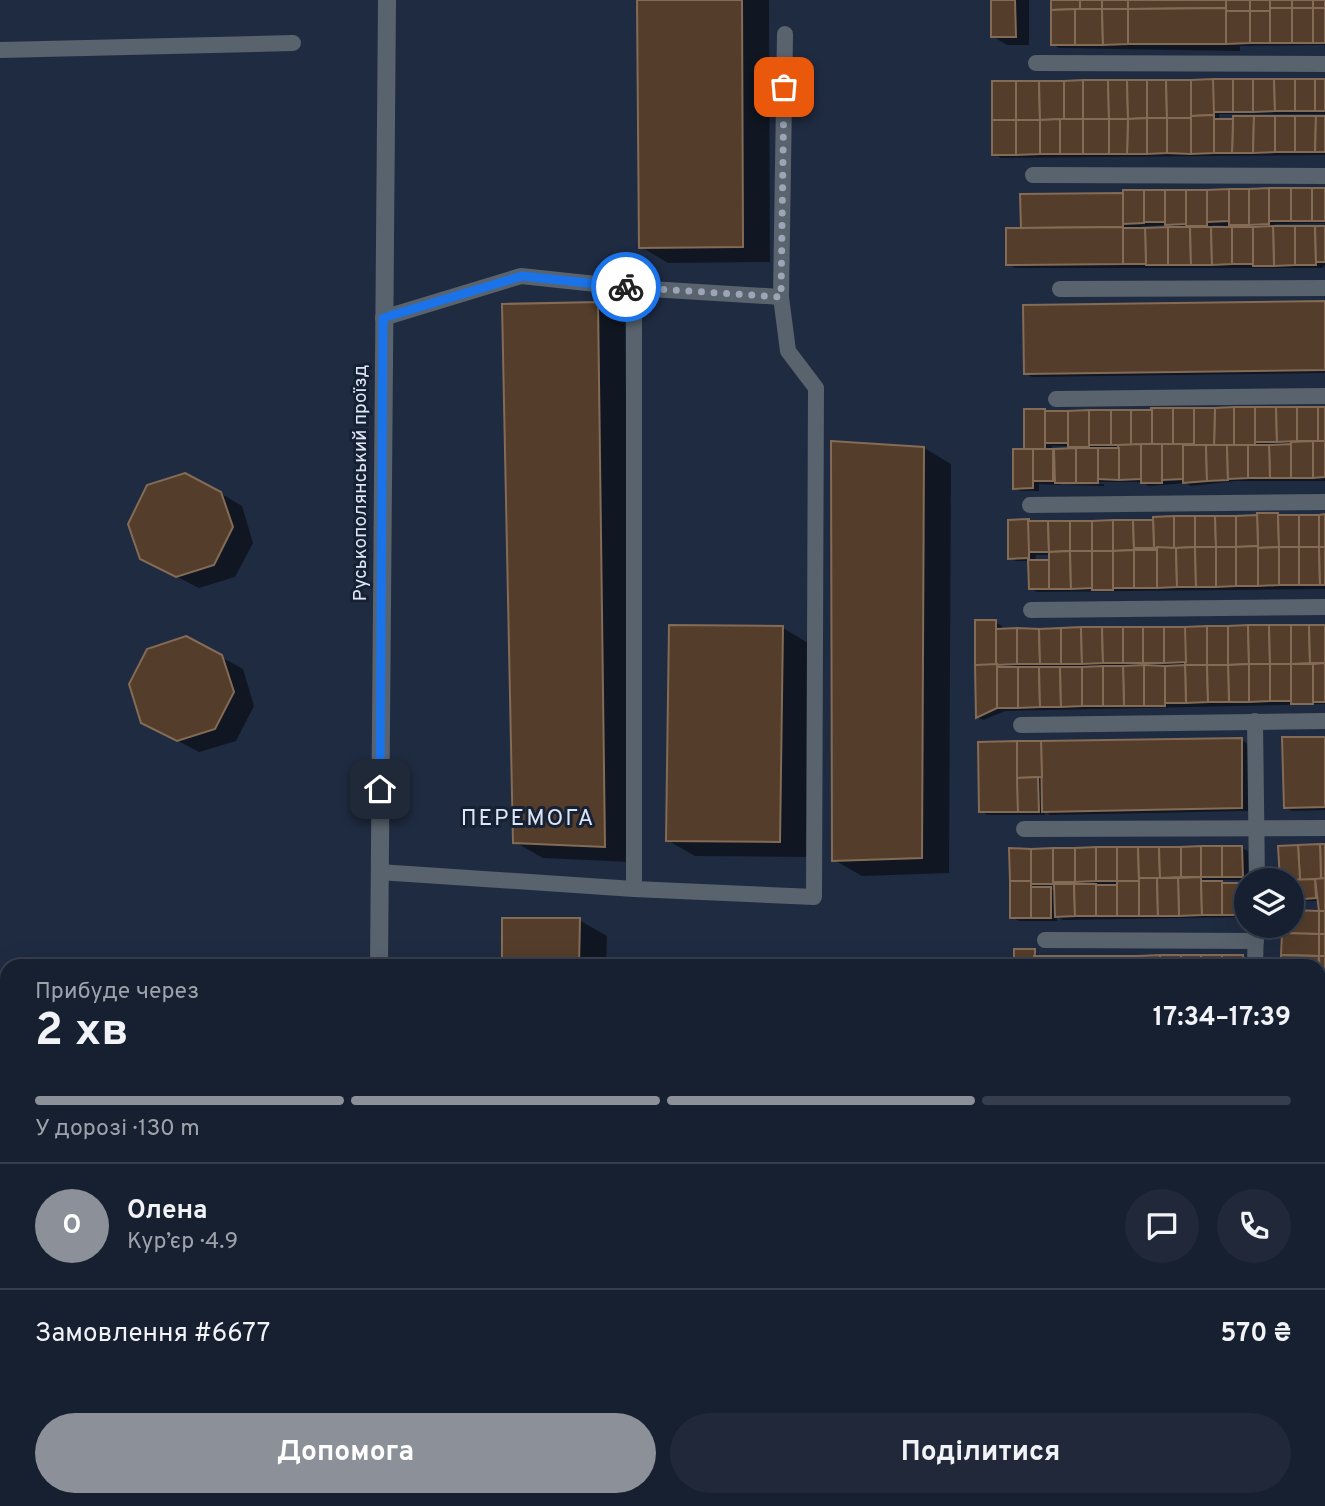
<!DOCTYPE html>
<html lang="uk">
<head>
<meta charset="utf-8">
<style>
  :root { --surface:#172031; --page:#202839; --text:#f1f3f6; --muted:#9ea3ab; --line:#363e4d; --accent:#8c9099 }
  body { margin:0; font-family:Overpass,sans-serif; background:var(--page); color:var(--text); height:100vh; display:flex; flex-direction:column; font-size:26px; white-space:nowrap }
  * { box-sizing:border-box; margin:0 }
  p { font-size:23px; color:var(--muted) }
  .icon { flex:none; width:38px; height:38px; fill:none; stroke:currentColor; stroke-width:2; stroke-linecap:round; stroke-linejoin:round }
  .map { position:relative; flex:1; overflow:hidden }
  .side { position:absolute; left:0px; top:959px; width:1326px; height:548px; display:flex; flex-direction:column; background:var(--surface); border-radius:21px 21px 0 0; box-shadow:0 7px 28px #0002,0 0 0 2px var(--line) }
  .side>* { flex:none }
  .buttons { position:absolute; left:1234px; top:868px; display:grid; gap:14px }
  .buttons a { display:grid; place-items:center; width:70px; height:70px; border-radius:50%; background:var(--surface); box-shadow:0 7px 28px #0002,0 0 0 2px var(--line); font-size:35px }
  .pin { position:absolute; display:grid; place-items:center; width:60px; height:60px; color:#fff; margin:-30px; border-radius:14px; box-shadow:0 4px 10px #0006 }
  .courier { position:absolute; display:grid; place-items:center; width:70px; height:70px; margin:-35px; border:5px solid #1a73e8; border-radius:50%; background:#fff; color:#222; box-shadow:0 2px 9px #0007 }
  .headline em { font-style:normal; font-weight:700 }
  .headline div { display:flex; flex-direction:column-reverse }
  .headline { display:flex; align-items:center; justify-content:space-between; height:119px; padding:0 35px }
  h1 { font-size:46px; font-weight:700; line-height:52px }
  .bar { display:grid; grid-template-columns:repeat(4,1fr); gap:10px 7px; align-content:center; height:84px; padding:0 35px }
  .bar i { height:9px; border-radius:5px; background:var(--line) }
  .bar .on { background:var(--accent) }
  .bar p { grid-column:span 4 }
  .line { display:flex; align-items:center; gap:18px; padding:0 35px; border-top:2px solid var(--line) }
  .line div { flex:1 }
  .round { display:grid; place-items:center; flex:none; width:74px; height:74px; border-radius:37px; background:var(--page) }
  .action { display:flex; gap:14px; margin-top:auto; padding:14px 35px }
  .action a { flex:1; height:80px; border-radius:42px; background:var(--accent); color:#fff; font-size:28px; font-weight:700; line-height:80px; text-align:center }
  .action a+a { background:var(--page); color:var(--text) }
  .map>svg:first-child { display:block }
  .shadow { fill:#0007; fill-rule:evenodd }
  .building { fill:#543d2a; stroke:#846b56; stroke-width:2 }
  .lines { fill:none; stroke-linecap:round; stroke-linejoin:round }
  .lane { stroke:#59636d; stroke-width:16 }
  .street { stroke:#59636d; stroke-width:18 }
  .done { stroke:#9ba5b6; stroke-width:7; stroke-dasharray:0 12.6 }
  .route { stroke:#1a73e8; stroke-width:9 }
  .labels { text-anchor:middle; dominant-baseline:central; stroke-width:6; stroke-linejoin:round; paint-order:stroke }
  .street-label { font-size:19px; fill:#dee6f5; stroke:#162136 }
  .quarter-label { font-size:23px; letter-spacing:2px; fill:#dee6f5; stroke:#162136 }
</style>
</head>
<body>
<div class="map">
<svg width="1325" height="1506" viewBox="0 0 1325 1506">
  <rect width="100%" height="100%" fill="#1f2b41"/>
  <g class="shadow">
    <polygon points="639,0 769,0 770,262 668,263 641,247"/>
    <polygon points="992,0 1029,0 1029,45 1007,45 992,36"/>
    <polygon points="1052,0 1325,0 1325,45 1240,46 1240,51 1059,48 1053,44"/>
    <polygon points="1325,81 1325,114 1219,114 1220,120 1325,119 1325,155 1001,158 994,154"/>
    <path d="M1325 192V223L1275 224V228L1325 227V265L1322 268H1015L1008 264V230ZM1169 225 1176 229H1143L1142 226ZM1213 225 1227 226V228L1213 229Z"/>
    <polygon points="597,303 625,319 632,862 543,858 515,842"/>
    <polygon points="1325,303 1325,373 1032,377 1025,373"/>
    <path d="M1325 408V481H1236L1191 486 1185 483 1149 486 1142 482H1061V485L1039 484V491H1021L1015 488 1026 451 1025 411ZM1183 442 1203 444 1183 447ZM1051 446H1070V450L1056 453Z"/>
    <polygon points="924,448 951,464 949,873 862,876 834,860"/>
    <polygon points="1104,484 1104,486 1061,485"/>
    <polygon points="220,493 242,506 253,543 235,577 199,588 164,570"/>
    <path d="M1259 515H1325V589L1037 592 1030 588V561H1016L1010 558 1009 521H1155V519L1259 517ZM1159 546 1158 552 1125 550ZM1036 555H1051V562H1035Z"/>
    <polygon points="995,622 1002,626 1002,630 1325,626 1325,704 1005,711 983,720 977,717"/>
    <polygon points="783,628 810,644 807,857 695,856 667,840"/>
    <polygon points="221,657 243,669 254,706 236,741 199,752 165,734"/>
    <polygon points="1325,738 1325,810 1292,811 1285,807"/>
    <polygon points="1241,740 1248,744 1248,811 1050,815 1045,812 1045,815 987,815 981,811 980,744"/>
    <polygon points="1325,845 1325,1126 1320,1125 1320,966 1283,966 1284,934 1281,932 1281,926 1292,926 1292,912 1321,913 1321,901 1292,901 1292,880 1281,880"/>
    <path d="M1242 848 1248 851 1249 880H1204L1203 883 1246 887V917L1063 920 1057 916V921H1019L1012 917 1011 850ZM1056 885V892L1047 886Z"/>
    <polygon points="579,920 607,936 606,966 504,966"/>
    <polygon points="1034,951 1041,958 1243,956 1250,960 1250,966 1015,966"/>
    <rect x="1320" y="1163" width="5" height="72"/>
    <rect x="1320" y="1270" width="5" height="61"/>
    <rect x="1320" y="1373" width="5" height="43"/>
    <polygon points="1320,1459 1325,1459 1325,1506 1166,1506 1165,1500 1320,1500"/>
    <polygon points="443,1500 506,1500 507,1506 443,1506"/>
    <polygon points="735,1500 735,1506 687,1506 694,1500"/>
    <rect x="786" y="1500" width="107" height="6"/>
    <rect x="919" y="1500" width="87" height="6"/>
    <rect x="1035" y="1500" width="107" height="6"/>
  </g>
  <g class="building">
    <polygon points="637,0 742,0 743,247 639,248"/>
    <polygon points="991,0 1015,0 1016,37 991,37"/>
    <polygon points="1051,0 1080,0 1080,9 1051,10"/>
    <rect x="1080" y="0" width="22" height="9"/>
    <rect x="1102" y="0" width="26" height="9"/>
    <polygon points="1128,0 1226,0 1226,8 1128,9"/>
    <rect x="1226" y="0" width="24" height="11"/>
    <rect x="1250" y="0" width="20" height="11"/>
    <rect x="1270" y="0" width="22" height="8"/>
    <rect x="1292" y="0" width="21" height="8"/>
    <rect x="1313" y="0" width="12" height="8"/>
    <polygon points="1226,8 1226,44 1128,44 1128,9"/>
    <rect x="1270" y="8" width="22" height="35"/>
    <rect x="1292" y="8" width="21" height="35"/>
    <rect x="1313" y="8" width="12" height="35"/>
    <polygon points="1075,9 1102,9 1103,45 1075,45"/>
    <polygon points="1075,9 1075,45 1051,45 1051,10"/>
    <polygon points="1102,9 1128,9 1128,44 1103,45"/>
    <polygon points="1226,11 1250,11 1250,43 1226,44"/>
    <rect x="1250" y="11" width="20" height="32"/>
    <rect x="1213" y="79" width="20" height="33"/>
    <polygon points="1213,79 1214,115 1191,116 1191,80"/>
    <rect x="1233" y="79" width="20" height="33"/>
    <polygon points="1253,79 1274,79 1275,111 1253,112"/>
    <polygon points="1274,79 1295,79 1295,111 1275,111"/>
    <rect x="1295" y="79" width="20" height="32"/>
    <rect x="1315" y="79" width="10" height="32"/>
    <polygon points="1083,80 1108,80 1109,119 1083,119"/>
    <polygon points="1083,80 1083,119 1064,119 1064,81"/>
    <polygon points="1108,80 1127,80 1128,119 1109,119"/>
    <polygon points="1127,80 1147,80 1147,118 1128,119"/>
    <polygon points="1147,80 1166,80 1167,118 1147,118"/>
    <polygon points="1166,80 1191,80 1191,118 1167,118"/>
    <rect x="992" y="81" width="24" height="39"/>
    <polygon points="1016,81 1039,81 1040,120 1016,120"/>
    <polygon points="1039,81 1064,81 1064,119 1040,120"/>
    <polygon points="1214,115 1214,153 1191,154 1191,116"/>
    <polygon points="1233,116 1254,116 1253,153 1232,153"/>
    <polygon points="1254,116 1275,116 1275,152 1253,153"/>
    <rect x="1275" y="116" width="20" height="36"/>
    <polygon points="1295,116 1316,116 1315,152 1295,152"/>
    <polygon points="1316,116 1325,116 1325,152 1315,152"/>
    <polygon points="1147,118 1167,118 1167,153 1147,154"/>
    <polygon points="1147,118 1147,154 1127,154 1128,119"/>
    <polygon points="1167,118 1191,118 1191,154 1167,153"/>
    <rect x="1060" y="119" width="23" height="35"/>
    <polygon points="1060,119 1060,154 1040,154 1040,120"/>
    <rect x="1083" y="119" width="26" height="35"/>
    <polygon points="1109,119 1128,119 1127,154 1109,154"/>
    <polygon points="1214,119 1233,119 1232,153 1214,153"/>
    <rect x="992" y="120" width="24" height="35"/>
    <polygon points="1016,120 1040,120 1040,154 1016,155"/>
    <polygon points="1269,188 1269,224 1249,225 1249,189"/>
    <rect x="1269" y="188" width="22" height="33"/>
    <rect x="1291" y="188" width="21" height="33"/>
    <rect x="1312" y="188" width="13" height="33"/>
    <polygon points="1229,189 1229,221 1207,222 1207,190"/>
    <rect x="1229" y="189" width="20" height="36"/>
    <polygon points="1123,190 1144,190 1144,223 1123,224"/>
    <rect x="1144" y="190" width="21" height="32"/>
    <polygon points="1165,190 1186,190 1186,224 1165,225"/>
    <rect x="1186" y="190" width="21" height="36"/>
    <polygon points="1123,193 1123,227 1021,228 1020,194"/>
    <polygon points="1273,226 1295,226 1295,265 1274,266"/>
    <polygon points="1273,226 1274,266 1253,266 1253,227"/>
    <polygon points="1295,226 1315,226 1316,265 1295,265"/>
    <polygon points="1315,226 1325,226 1325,262 1316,262"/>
    <polygon points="1168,227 1190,227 1191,265 1168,265"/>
    <polygon points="1168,227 1168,265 1146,265 1145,228"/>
    <polygon points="1190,227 1211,227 1212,265 1191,265"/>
    <polygon points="1211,227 1232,227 1232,264 1212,265"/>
    <rect x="1232" y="227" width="21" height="37"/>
    <polygon points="1006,228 1123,227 1123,264 1006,265"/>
    <polygon points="1123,228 1145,228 1146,264 1123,264"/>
    <polygon points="1325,301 1325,370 1024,374 1023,305"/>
    <polygon points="598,302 605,847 513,843 502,304"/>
    <rect x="1234" y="407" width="21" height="38"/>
    <polygon points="1234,407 1234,445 1214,445 1215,408"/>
    <polygon points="1255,407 1276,407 1277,442 1255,442"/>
    <polygon points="1276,407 1297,407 1297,441 1277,442"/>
    <rect x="1297" y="407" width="21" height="34"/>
    <rect x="1318" y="407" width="7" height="34"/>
    <polygon points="1151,408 1173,408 1173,444 1152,444"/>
    <rect x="1173" y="408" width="21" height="36"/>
    <polygon points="1194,408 1215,408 1214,445 1194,446"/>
    <rect x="1024" y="409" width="21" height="40"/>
    <rect x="1089" y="410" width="22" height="35"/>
    <polygon points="1089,410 1089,447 1068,447 1068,411"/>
    <rect x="1111" y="410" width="20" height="35"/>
    <polygon points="1131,410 1152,410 1152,444 1131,445"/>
    <rect x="1045" y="411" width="23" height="32"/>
    <polygon points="831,441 924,447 922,858 832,861"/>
    <polygon points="1313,441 1325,441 1325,477 1313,478"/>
    <polygon points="1313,441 1313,478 1291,478 1291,442"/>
    <rect x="1141" y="444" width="21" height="39"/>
    <polygon points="1141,444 1141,479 1119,480 1118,445"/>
    <polygon points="1162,444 1183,444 1183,479 1162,480"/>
    <polygon points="1291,444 1291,478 1270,478 1269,445"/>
    <polygon points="1183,445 1206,445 1207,481 1183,483"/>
    <polygon points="1206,445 1227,445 1228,480 1207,481"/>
    <polygon points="1227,445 1248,445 1248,478 1228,479"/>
    <polygon points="1248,445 1269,445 1270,478 1248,478"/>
    <rect x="1076" y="448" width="22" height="35"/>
    <polygon points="1076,448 1076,483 1055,483 1054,449"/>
    <polygon points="1098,448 1119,448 1119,480 1098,479"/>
    <polygon points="1013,449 1033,449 1033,488 1013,489"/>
    <rect x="1033" y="449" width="20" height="32"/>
    <polygon points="185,473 221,492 233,527 214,565 176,577 140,559 128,524 147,485"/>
    <polygon points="1257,513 1278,513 1279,547 1258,548"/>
    <polygon points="1325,514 1325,547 1319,547 1319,515"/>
    <polygon points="1257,515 1258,546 1236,547 1236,516"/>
    <polygon points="1278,515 1299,515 1299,547 1279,547"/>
    <rect x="1299" y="515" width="20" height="32"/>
    <polygon points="1174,516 1195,516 1195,547 1174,548"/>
    <polygon points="1174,516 1174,548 1154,548 1153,517"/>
    <polygon points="1195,516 1215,516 1216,547 1195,547"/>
    <polygon points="1215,516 1236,516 1236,547 1216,547"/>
    <polygon points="1029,519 1029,558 1008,559 1008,520"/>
    <polygon points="1113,520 1133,520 1134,550 1113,551"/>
    <polygon points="1113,520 1113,551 1092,551 1092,521"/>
    <polygon points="1133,520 1153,520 1154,548 1134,548"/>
    <polygon points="1028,521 1048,521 1049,552 1029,552"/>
    <polygon points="1048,521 1070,521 1070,551 1049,552"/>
    <rect x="1070" y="521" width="22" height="30"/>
    <polygon points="1258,546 1258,586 1236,586 1236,547"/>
    <polygon points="1157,547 1176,548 1177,587 1157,588"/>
    <polygon points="1195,547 1196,587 1177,587 1176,548"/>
    <polygon points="1195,547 1216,547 1216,587 1196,587"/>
    <polygon points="1216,547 1236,547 1236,586 1216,587"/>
    <polygon points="1279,547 1279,585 1258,586 1258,548"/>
    <rect x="1279" y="547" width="20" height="38"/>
    <polygon points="1299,547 1319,547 1320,585 1299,585"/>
    <polygon points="1319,547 1325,547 1325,585 1320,585"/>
    <polygon points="1134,550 1134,588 1113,588 1113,551"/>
    <rect x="1134" y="550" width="23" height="38"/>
    <polygon points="1070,551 1071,589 1049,589 1049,552"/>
    <polygon points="1070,551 1092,551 1092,588 1071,589"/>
    <rect x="1092" y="551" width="21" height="39"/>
    <polygon points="1028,560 1049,560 1049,589 1029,589"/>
    <rect x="975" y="620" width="21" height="45"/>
    <polygon points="669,625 783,626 780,842 666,841"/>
    <polygon points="1248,625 1249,664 1228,665 1228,626"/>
    <polygon points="1248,625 1269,625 1270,664 1249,664"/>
    <polygon points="1269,625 1291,625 1291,664 1270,664"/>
    <polygon points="1291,625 1309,625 1310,663 1291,664"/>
    <polygon points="1309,625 1325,625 1325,663 1310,663"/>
    <polygon points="1207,626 1207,665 1185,665 1185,627"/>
    <rect x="1207" y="626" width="21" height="39"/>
    <polygon points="1081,627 1082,664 1061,664 1061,628"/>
    <polygon points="1081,627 1102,627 1103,663 1082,664"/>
    <polygon points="1102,627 1123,627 1123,663 1103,663"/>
    <rect x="1123" y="627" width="20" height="36"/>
    <rect x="1143" y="627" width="21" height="36"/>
    <polygon points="1164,627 1185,627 1186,662 1164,663"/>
    <polygon points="1017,628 1017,664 996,665 996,629"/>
    <polygon points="1017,628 1039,629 1040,664 1017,664"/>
    <polygon points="1061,628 1061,664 1040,664 1039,629"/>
    <polygon points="186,636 222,655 234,692 215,729 177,741 141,723 129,684 147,649"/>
    <polygon points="1325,663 1325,702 1313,702 1313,664"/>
    <polygon points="1249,664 1270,664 1270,701 1249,702"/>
    <polygon points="1249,664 1249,702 1229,702 1228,665"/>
    <rect x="1270" y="664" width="21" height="37"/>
    <rect x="1291" y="664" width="22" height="40"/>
    <polygon points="975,665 997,664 997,708 976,718"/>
    <polygon points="1144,665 1165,666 1165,706 1144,706"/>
    <polygon points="1144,665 1144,706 1124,706 1123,666"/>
    <polygon points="1185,665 1207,665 1208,702 1186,703"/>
    <polygon points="1185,665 1186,703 1165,703 1165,666"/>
    <polygon points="1207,665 1228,665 1229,702 1208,702"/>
    <polygon points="1103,666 1123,666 1124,706 1103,706"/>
    <polygon points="1103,666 1103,706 1082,706 1082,667"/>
    <rect x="997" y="667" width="21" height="41"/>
    <polygon points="1018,667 1039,667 1040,707 1018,708"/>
    <polygon points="1039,667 1060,667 1061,707 1040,707"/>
    <polygon points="1060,667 1082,667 1082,706 1061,707"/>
    <polygon points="1282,737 1325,737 1325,807 1284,808"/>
    <polygon points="1242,738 1242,808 1042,812 1041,741"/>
    <polygon points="1017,741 1018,812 979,812 978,742"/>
    <polygon points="1017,741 1041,741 1042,777 1017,778"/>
    <polygon points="1038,777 1039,812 1018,812 1017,778"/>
    <polygon points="1320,844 1325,844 1325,879 1321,879"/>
    <polygon points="1320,844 1321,879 1300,880 1298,845"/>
    <polygon points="1298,845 1300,880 1280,880 1278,846"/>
    <rect x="1201" y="846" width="21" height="31"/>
    <polygon points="1201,846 1201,877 1181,877 1181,847"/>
    <polygon points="1222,846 1242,846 1243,877 1222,877"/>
    <rect x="1096" y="847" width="21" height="34"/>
    <polygon points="1096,847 1096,881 1075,882 1075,848"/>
    <polygon points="1117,847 1138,847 1139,881 1117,881"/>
    <polygon points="1138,847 1159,847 1160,878 1139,878"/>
    <polygon points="1159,847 1181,847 1181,877 1160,878"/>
    <polygon points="1009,848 1031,849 1031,881 1010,881"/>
    <rect x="1053" y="848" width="22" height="34"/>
    <polygon points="1053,848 1053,884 1031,884 1031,849"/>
    <polygon points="1201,877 1202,915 1179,916 1178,878"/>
    <polygon points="1139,878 1157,878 1158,916 1139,916"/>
    <polygon points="1157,878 1178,878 1179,916 1158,916"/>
    <polygon points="1325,878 1325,911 1319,911 1315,879"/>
    <polygon points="1315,879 1316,898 1292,900 1292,880 1287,880"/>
    <rect x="1010" y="881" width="21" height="37"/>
    <rect x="1117" y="881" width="22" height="35"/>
    <polygon points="1201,881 1222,881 1222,915 1202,915"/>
    <rect x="1222" y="883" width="21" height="32"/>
    <polygon points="1054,884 1074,884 1075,916 1055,917"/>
    <polygon points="1074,884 1096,884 1096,916 1075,916"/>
    <rect x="1096" y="885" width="21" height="31"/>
    <rect x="1031" y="887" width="20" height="31"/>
    <polygon points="1292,910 1319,911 1319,934 1279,933 1279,926 1292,926"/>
    <rect x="1319" y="911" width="6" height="23"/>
    <polygon points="502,918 580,918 579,966 502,966"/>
    <polygon points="1282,933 1319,934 1319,956 1281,955"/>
    <rect x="1319" y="934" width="6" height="22"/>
    <rect x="1014" y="949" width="21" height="17"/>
    <rect x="1160" y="955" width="21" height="11"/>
    <polygon points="1160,955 1160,966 1139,966 1139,956"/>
    <rect x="1181" y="955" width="20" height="11"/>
    <rect x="1201" y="955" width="21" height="11"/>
    <polygon points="1222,955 1243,955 1244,966 1222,966"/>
    <polygon points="1281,955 1319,956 1318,966 1281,966"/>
    <polygon points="1034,956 1055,956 1056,966 1035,966"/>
    <polygon points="1055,956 1076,956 1076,966 1056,966"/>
    <rect x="1076" y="956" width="21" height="10"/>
    <rect x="1097" y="956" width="21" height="10"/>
    <rect x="1118" y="956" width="21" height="10"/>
    <polygon points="1319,956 1325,956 1325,977 1320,977"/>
    <rect x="1320" y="977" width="5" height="20"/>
    <rect x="1320" y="997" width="5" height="21"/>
    <rect x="1320" y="1018" width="5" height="22"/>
    <rect x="1320" y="1040" width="5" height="20"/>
    <rect x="1320" y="1060" width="5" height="21"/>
    <rect x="1320" y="1081" width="5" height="22"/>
    <rect x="1320" y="1103" width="5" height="20"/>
    <rect x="1320" y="1161" width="5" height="39"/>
    <rect x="1320" y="1201" width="5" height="31"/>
    <rect x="1320" y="1268" width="5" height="59"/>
    <rect x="1320" y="1371" width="5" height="42"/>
    <polygon points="1320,1457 1325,1458 1325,1506 1164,1506 1163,1500 1320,1500"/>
    <rect x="441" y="1500" width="52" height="6"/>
    <rect x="685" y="1500" width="44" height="6"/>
    <rect x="782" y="1500" width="56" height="6"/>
    <rect x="838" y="1500" width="49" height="6"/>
    <polygon points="917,1500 958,1500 958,1502 917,1503"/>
    <rect x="958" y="1500" width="41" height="2"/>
    <rect x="1033" y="1500" width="103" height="6"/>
    <polygon points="958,1502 958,1506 917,1506 917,1503"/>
    <polygon points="958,1502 999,1502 1000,1506 958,1506"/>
  </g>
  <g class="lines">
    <g class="lane">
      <polyline points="0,50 293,43"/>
      <polyline points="1036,63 1325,64"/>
      <polyline points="1033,175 1325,176"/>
      <polyline points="1060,289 1325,288"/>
      <polyline points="383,318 521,276 634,288 781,297 785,34"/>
      <polyline points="1056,399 1325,396"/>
      <polyline points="1030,505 1325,502"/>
      <polyline points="1031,610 1325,607"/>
      <polyline points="1255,721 1257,880"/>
      <polyline points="1021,725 1325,721"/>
      <polyline points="1024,829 1325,828"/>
      <polyline points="379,872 634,889 634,288"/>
      <polyline points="634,889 814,897 816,388 788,351 781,297"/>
      <polyline points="1045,940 1256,941"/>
      <polyline points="1255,966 1256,926"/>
      <polyline points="1320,1145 1325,1145"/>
      <polyline points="1320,1256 1325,1256"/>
      <polyline points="1320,1351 1325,1351"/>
      <polyline points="1320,1438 1325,1439"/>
      <polyline points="764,1500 764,1506"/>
      <polyline points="904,1500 904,1506"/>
      <polyline points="1015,1500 1015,1506"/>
    </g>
    <g class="street">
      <polyline points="379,966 387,0"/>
      <polyline points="376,1506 376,1500"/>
    </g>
  </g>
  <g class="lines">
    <polyline class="done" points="626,287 781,297 784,87"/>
    <polyline class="route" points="380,789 383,318 522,276 626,287"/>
  </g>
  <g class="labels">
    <g class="street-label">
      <text transform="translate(361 483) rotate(-90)">Руськополянський проїзд</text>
    </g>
    <g class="quarter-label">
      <text x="528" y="819">ПЕРЕМОГА</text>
    </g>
  </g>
</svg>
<div class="buttons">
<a><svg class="icon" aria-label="layers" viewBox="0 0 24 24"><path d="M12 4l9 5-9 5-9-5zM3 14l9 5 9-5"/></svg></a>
</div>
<div class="pin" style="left:784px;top:87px;background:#ea580c"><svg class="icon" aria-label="bag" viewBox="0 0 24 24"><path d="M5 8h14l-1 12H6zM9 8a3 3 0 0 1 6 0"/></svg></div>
<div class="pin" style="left:380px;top:789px;background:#1f2937"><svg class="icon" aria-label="home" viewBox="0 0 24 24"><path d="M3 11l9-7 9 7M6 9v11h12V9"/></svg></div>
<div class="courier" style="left:626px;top:287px"><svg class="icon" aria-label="bike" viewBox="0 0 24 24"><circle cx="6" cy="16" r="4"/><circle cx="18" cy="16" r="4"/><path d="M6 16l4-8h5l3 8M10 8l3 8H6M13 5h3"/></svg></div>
<section class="side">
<div class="headline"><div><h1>2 хв</h1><p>Прибуде через</p></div><em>17:34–17:39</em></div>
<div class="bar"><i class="on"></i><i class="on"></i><i class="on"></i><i></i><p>У дорозі · 130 m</p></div>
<div class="line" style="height:126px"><b class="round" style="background:var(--accent);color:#fff">О</b><div><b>Олена</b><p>Кур’єр · 4.9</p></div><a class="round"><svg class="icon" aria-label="chat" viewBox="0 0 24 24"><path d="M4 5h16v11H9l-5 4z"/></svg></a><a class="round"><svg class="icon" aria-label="phone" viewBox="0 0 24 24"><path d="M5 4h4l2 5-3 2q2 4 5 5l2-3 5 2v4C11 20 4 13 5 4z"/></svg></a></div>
<div class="line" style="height:91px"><div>Замовлення #6677</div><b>570 ₴</b></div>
<div class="action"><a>Допомога</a><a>Поділитися</a></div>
</section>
</div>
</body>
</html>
